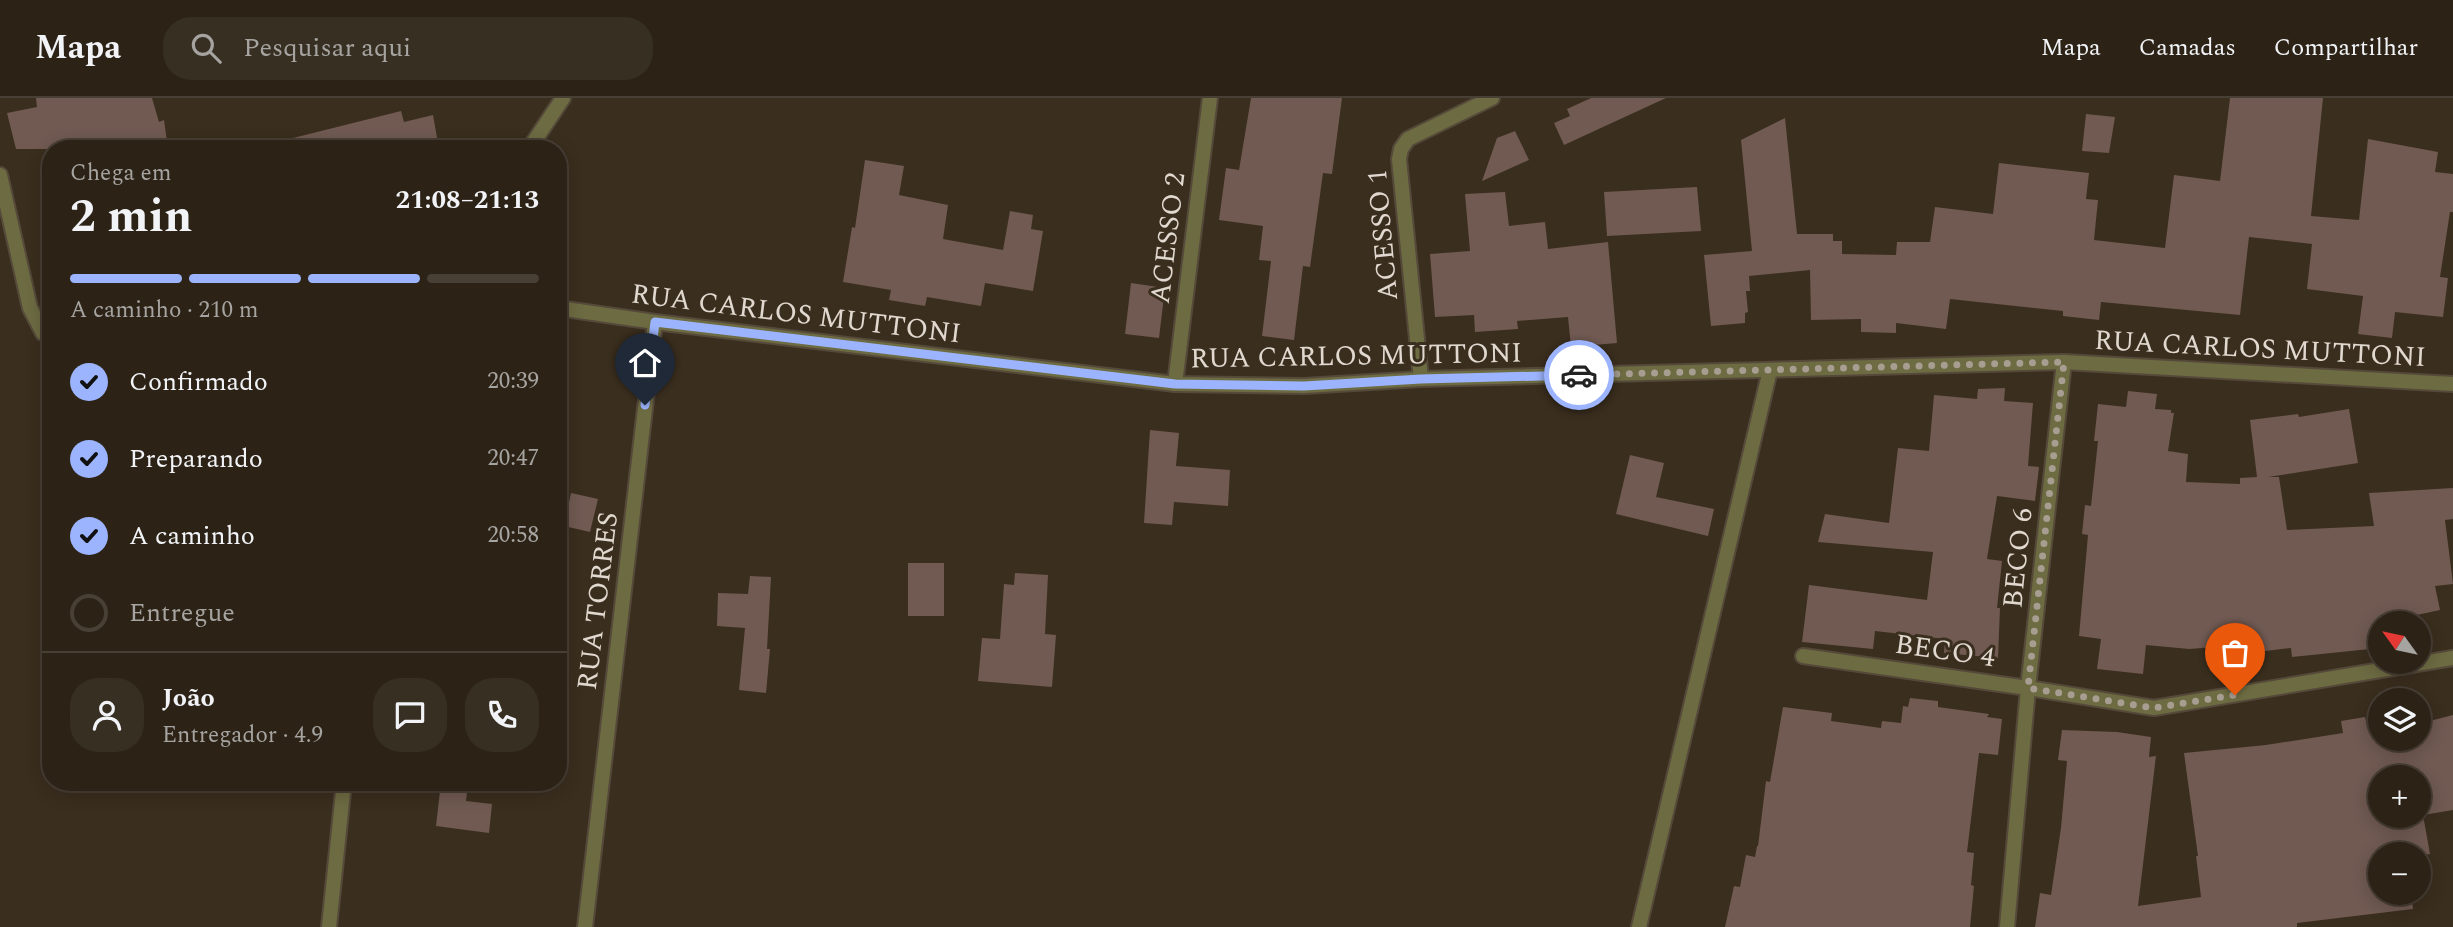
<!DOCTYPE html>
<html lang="pt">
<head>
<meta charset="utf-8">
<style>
  :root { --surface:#2c2216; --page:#382f23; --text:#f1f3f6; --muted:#a6a4a1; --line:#483f35; --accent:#9cb4fd }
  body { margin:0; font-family:Spectral,serif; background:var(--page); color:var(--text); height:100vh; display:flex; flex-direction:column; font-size:26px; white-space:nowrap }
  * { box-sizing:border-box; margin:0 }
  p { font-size:23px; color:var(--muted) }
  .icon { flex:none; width:38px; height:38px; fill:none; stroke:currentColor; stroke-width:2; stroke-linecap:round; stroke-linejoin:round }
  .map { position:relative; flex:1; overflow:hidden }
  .panel { position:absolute; left:42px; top:42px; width:525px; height:651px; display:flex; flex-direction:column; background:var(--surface); border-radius:28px; box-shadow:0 4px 18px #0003,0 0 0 2px var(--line) }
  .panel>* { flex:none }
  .needle { width:46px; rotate:303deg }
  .controls { position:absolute; left:2368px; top:513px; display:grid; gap:14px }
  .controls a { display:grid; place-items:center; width:63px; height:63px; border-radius:50%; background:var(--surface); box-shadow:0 4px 18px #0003,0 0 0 2px var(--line); font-size:35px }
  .pin { position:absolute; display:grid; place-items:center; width:60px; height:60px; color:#fff; margin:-72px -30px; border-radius:50% 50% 50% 0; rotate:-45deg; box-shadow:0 0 7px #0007 }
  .pin .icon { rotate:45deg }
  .courier { position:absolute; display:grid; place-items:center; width:70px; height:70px; margin:-35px; border:5px solid #9cb4fd; border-radius:50%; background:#fff; color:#222; box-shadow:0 2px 9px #0007 }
  .summary em { font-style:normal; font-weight:700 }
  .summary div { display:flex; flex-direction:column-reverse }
  .summary { display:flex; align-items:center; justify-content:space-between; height:119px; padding:0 28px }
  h1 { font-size:46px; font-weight:700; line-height:52px }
  .bar { display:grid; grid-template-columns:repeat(4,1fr); gap:10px 7px; align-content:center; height:84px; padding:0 28px }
  .bar i { height:9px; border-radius:5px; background:var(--line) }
  .bar .current { background:var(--accent) }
  .bar p { grid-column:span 4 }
  .line { display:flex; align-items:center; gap:18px; padding:0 28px; border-top:2px solid var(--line) }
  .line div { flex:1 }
  .round { display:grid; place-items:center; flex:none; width:74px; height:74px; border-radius:28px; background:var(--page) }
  ol { padding:0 28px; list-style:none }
  li { display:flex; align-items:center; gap:21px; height:77px }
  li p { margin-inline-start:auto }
  li .icon { padding:7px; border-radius:50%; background:var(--accent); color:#111; stroke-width:4 }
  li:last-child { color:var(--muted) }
  li i { width:38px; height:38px; border:4px solid var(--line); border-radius:50% }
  header { display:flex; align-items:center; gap:42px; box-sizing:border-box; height:98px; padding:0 35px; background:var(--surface); border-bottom:2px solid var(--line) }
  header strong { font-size:33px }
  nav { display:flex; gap:38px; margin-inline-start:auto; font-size:24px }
  .search { width:490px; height:63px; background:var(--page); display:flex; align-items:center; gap:18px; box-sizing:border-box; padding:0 24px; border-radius:28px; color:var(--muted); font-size:26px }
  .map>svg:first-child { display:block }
  .building { fill:#705a52; fill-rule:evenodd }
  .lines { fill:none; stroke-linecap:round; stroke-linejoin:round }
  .lane-casing { stroke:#55493a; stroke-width:18 }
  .street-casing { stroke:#55493a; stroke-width:18 }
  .lane { stroke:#6d6b42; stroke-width:14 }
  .street { stroke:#6d6b42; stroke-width:14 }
  .done { stroke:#a79d91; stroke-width:7; stroke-dasharray:0 12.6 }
  .route { stroke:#9cb4fd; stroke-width:9 }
  .labels { text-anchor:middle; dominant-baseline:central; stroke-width:6; stroke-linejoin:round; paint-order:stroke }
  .street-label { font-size:28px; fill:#e1d9cf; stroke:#3a2e1e }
</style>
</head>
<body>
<header>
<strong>Mapa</strong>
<div class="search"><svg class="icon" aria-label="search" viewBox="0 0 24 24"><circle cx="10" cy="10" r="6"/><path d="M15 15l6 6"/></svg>Pesquisar aqui</div>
<nav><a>Mapa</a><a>Camadas</a><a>Compartilhar</a></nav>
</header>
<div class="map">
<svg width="2453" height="829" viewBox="0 0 2453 829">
  <rect width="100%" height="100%" fill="#3a2e1e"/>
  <g class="building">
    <polygon points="36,0 152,0 159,24 164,22 168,51 16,51 7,15 37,9"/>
    <polygon points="1251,0 1342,0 1332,76 1323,75 1310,169 1303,168 1294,242 1262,238 1271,163 1259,162 1263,128 1219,122 1226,70 1239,72"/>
    <polygon points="1591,0 1666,0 1564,47 1554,25 1570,18 1567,11"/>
    <polygon points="2230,0 2323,0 2311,118 2359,122 2368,41 2438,54 2435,74 2453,76 2453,114 2450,114 2440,179 2448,180 2443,219 2395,214 2392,240 2358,236 2363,198 2307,191 2312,146 2249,139 2240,217 2101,204 2099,222 2063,218 2063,213 1950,201 1946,231 1896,225 1896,235 1861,234 1861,221 1811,222 1810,172 1749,178 1750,193 1746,193 1748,214 1745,215 1745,225 1711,228 1704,157 1752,153 1741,42 1785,20 1797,136 1833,136 1833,143 1842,143 1842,156 1896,157 1897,144 1930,144 1935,109 1993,116 1999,65 2089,75 2086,101 2098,102 2094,142 2165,150 2174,77 2220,83"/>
    <polygon points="401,13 404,24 433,17 439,51 286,51 285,42"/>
    <polygon points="2086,16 2115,19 2109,55 2082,53"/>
    <polygon points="1515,33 1529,62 1482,83 1497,40"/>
    <polygon points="865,62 904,68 899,97 948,107 943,141 1003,152 1010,113 1033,117 1031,131 1043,133 1033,193 985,185 981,208 927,199 925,208 889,202 891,192 843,184 852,129 855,130"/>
    <polygon points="1697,89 1701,133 1607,138 1604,94"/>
    <polygon points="1505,94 1509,128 1545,124 1548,151 1608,144 1617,245 1571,249 1568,219 1517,223 1518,231 1475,234 1474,217 1435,219 1430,156 1470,153 1465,96"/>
    <polygon points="1131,185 1165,190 1159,240 1125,236"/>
    <polygon points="2005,290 2004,303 2033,305 2028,368 2039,369 2035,403 1997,398 1987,461 2002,463 1997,510 2000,510 1998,560 1944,555 1945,541 1875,533 1873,551 1802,544 1809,487 1927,502 1933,454 1818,444 1825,416 1889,425 1898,350 1929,353 1934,297 1977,301 1978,291"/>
    <polygon points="2128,293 2157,296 2155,311 2171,312 2171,315 2174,315 2168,353 2188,356 2186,384 2240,386 2240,380 2257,379 2250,322 2298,316 2299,319 2349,311 2358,365 2268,379 2279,379 2287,432 2374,428 2369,395 2453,390 2453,421 2445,422 2453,486 2435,488 2440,512 2380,525 2380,550 2292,559 2291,550 2216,559 2215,549 2189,551 2146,547 2143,576 2097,571 2101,541 2079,538 2088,437 2082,436 2085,407 2091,408 2098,343 2094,343 2098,306 2126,309"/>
    <polygon points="1150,332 1179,335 1176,368 1230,372 1228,408 1174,404 1172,427 1144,425"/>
    <polygon points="1630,357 1664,365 1656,399 1714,411 1708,438 1616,416"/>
    <polygon points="571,395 598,401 590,434 564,428"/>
    <rect x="908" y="465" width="36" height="53"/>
    <polygon points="1015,475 1048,477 1045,536 1056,537 1052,589 978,583 982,540 1000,541 1004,486 1014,487"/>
    <polygon points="750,478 771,479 767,551 770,551 766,595 739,592 745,530 717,528 718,495 748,496"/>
    <polygon points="1910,600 1938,603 1938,609 1989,616 1987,619 2002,621 1998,657 1979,655 1967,754 1974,755 1971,787 1974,788 1970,829 1725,829 1734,788 1740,789 1746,757 1755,759 1757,748 1758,748 1766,683 1770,684 1783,609 1832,615 1831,623 1881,630 1882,623 1901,625 1903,608 1908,609"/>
    <path d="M2453 617V712L2423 717 2430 756 2418 758V756H2380V794H2411L2413 811 2297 825V829H2035L2040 795 2051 797 2061 730 2067 663 2058 662 2062 632 2117 634 2151 639 2149 659 2156 658 2138 808 2201 799 2196 758H2198L2184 655 2266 647 2343 635 2341 623 2365 619 2368 633 2377 631 2380 640H2418V626ZM2380 679H2418V718H2380Z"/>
    <polygon points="441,684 468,687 466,703 492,706 489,735 436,728"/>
  </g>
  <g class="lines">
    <g class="lane-casing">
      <g id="lane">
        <polyline points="529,51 563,0"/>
        <polyline points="1175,286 1210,0"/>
      </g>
    </g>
    <g class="street-casing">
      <g id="street">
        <polyline points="0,77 30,210 43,235 51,238"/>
        <polyline points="558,210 655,224 1175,286 1304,288 1421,281 2064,264 2453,286"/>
        <polyline points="1421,281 1399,61 1401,51 1408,41 1492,0"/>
        <polyline points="1803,558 2028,590 2154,610 2453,560"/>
        <polyline points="329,829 344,684"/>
        <polyline points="585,829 655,224"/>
        <polyline points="1639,829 1770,272"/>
        <polyline points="2007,829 2028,590 2064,264"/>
      </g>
    </g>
    <use href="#lane" class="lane"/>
    <use href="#street" class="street"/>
  </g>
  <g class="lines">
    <polyline class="done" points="1579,277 2064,264 2028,590 2154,610 2235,597"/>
    <polyline class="route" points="645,307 655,224 1175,286 1304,288 1421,281 1579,277"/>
  </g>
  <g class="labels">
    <g class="street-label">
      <text transform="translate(1383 137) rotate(-95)">ACESSO 1</text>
      <text transform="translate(1168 140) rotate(-83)">ACESSO 2</text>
      <text transform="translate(796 216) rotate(7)">RUA CARLOS MUTTONI</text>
      <text transform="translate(2260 251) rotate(3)">RUA CARLOS MUTTONI</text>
      <text transform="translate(1356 258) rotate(-1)">RUA CARLOS MUTTONI</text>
      <text transform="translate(2018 460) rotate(-84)">BECO 6</text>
      <text transform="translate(598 503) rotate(-83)">RUA TORRES</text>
      <text transform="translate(1945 553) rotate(8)">BECO 4</text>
    </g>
  </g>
</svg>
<div class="controls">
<a><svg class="needle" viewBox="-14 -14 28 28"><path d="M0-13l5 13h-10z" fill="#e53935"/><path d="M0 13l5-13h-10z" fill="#a6a4a1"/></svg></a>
<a><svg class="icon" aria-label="layers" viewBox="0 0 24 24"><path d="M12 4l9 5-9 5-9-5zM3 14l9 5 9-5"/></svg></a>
<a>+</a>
<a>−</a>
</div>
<div class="pin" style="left:2235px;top:597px;background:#ea580c"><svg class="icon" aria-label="bag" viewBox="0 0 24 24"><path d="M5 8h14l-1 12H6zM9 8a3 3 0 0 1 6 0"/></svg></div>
<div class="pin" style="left:645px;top:307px;background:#1f2937"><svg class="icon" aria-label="home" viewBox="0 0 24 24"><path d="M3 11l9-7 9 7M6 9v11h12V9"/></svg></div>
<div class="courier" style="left:1579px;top:277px"><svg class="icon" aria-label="car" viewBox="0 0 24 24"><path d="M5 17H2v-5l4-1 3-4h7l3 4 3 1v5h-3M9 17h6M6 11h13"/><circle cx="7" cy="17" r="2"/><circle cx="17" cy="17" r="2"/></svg></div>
<section class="panel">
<div class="summary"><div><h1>2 min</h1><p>Chega em</p></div><em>21:08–21:13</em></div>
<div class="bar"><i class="current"></i><i class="current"></i><i class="current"></i><i></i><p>A caminho · 210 m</p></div>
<ol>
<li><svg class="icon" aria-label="check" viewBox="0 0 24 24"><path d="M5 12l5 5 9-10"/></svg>Confirmado<p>20:39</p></li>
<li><svg class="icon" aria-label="check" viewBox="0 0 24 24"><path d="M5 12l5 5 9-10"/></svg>Preparando<p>20:47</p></li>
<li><svg class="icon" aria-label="check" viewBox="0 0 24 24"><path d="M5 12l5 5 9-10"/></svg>A caminho<p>20:58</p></li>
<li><i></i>Entregue</li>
</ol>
<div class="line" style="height:126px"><a class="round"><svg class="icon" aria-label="person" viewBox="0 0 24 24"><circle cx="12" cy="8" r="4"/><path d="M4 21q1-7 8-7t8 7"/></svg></a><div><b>João</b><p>Entregador · 4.9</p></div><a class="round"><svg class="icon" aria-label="chat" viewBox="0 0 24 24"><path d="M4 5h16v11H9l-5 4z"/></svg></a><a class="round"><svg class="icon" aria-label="phone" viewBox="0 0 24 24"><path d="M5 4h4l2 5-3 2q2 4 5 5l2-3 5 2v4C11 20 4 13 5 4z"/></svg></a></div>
</section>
</div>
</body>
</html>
